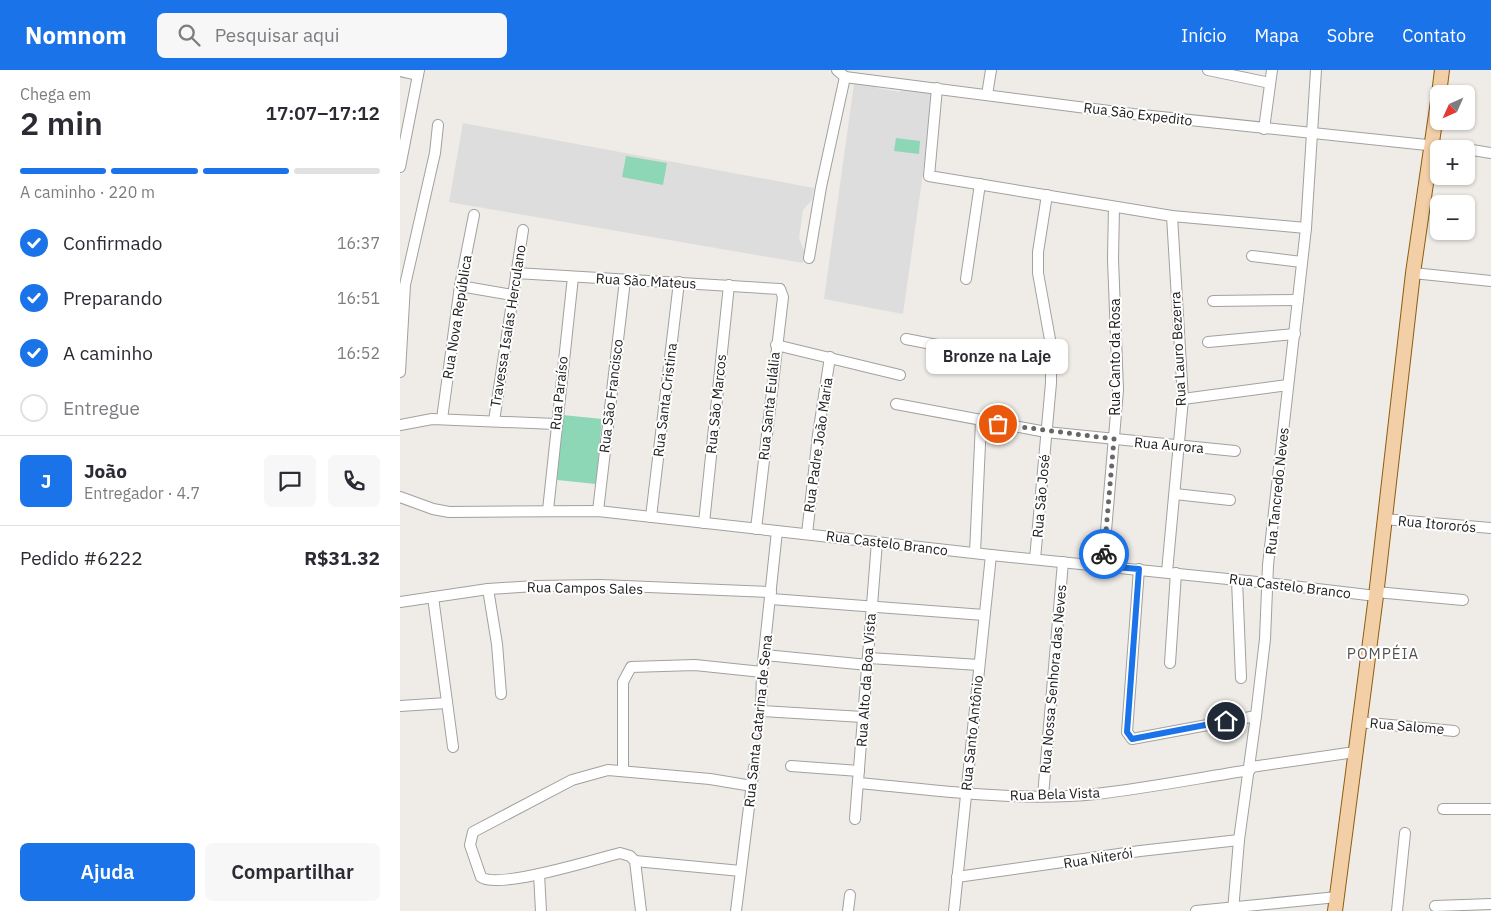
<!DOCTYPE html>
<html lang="pt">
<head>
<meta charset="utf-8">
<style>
  :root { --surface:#fff; --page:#f7f7f7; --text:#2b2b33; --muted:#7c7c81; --line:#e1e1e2; --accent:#1a73e8 }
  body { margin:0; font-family:"IBM Plex Sans",sans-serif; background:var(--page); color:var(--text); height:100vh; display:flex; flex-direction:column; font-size:19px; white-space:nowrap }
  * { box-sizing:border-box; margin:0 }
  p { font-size:16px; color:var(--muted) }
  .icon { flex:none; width:28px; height:28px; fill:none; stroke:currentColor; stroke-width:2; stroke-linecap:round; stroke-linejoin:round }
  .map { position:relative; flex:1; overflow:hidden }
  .details { display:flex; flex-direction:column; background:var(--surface); width:400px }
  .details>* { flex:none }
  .needle { width:32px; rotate:225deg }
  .fabs { position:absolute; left:1030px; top:15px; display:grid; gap:10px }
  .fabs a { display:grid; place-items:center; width:45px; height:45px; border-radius:8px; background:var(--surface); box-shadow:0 1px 4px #0004; font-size:25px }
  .pin { position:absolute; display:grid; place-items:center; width:42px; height:42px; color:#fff; margin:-21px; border:2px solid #fff; border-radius:50%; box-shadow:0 1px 5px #0007 }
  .courier { position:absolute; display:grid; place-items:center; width:50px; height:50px; margin:-25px; border:4px solid #1a73e8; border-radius:50%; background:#fff; color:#222; box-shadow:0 1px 6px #0007 }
  .bubble { position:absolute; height:35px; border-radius:8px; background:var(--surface); box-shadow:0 1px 4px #0004; font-size:16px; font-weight:600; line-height:35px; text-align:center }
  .head em { font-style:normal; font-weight:600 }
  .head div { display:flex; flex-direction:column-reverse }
  .head { display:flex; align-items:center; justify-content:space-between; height:85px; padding:0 20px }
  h1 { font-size:32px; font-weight:600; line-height:38px }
  .bar { display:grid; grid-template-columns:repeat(4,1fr); gap:8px 5px; align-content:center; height:60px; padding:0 20px }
  .bar i { height:6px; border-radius:4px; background:var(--line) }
  .bar .on { background:var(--accent) }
  .bar p { grid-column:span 4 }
  .line { display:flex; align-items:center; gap:12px; padding:0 20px; border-top:1px solid var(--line) }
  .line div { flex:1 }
  .round { display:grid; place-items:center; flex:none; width:52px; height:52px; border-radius:8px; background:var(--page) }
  ol { padding:0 20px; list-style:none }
  li { display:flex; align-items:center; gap:15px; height:55px }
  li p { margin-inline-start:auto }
  li .icon { padding:5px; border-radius:50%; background:var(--accent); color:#fff; stroke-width:4 }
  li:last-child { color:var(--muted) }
  li i { width:28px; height:28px; border:2px solid var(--line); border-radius:50% }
  .primary-button { display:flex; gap:10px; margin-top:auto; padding:10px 20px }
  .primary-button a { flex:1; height:58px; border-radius:8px; background:var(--accent); color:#fff; font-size:20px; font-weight:600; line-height:58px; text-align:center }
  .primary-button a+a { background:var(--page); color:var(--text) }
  header { display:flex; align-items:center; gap:30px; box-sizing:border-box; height:70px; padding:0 25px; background:var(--accent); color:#fff }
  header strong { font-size:24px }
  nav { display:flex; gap:28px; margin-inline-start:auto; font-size:18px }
  .search { width:350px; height:45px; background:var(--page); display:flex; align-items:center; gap:12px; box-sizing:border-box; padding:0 18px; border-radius:8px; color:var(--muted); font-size:19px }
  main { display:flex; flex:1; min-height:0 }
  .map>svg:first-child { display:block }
  .residential { fill:#dedddd }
  .pitch { fill:#8dd7b7 }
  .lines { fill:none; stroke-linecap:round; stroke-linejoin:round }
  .minor-casing { stroke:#a1a1a1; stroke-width:12 }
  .major-casing { stroke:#8d5d0e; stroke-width:16 }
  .path { stroke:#ed817a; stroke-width:2; stroke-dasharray:2.5 2.5; stroke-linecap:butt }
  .minor { stroke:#fff; stroke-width:10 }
  .major { stroke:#f3cfa8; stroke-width:14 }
  .done { stroke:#686766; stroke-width:5; stroke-dasharray:0 9 }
  .route { stroke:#1a73e8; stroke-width:6 }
  .labels { text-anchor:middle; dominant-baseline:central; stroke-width:4; stroke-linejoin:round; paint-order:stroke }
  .street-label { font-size:14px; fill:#202020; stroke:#fff }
  .neighbourhood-label { font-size:15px; letter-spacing:1px; fill:#535353; stroke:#fff }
</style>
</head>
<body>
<header>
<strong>Nomnom</strong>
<div class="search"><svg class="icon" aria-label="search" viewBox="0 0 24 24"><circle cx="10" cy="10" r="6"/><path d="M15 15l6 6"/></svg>Pesquisar aqui</div>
<nav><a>Início</a><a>Mapa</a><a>Sobre</a><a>Contato</a></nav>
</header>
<main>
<section class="details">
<div class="head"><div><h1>2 min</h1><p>Chega em</p></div><em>17:07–17:12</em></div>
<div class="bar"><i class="on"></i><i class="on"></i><i class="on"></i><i></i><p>A caminho · 220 m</p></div>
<ol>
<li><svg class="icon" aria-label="check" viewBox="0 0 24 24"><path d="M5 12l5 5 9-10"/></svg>Confirmado<p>16:37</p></li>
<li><svg class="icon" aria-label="check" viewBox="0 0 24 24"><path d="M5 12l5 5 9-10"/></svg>Preparando<p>16:51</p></li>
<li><svg class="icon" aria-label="check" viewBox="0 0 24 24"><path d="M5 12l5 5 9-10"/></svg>A caminho<p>16:52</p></li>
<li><i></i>Entregue</li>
</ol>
<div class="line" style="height:90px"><b class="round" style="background:var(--accent);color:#fff">J</b><div><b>João</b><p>Entregador · 4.7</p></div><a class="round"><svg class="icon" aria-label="chat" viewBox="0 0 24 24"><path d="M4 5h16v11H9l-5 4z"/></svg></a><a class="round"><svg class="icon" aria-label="phone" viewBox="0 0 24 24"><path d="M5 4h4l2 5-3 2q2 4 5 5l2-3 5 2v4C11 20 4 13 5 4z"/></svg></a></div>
<div class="line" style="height:65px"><div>Pedido #6222</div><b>R$31.32</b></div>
<div class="primary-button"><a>Ajuda</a><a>Compartilhar</a></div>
</section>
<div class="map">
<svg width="1091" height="841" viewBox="0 0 1091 841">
  <rect width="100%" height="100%" fill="#efece7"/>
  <g class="residential">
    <polygon points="454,14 476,15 477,18 500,22 502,16 531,21 525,89 503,244 424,229"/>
    <polygon points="63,53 414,118 412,130 403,140 399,168 404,181 403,193 49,132"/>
  </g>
  <g class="pitch">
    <polygon points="496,68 520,71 519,84 494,81"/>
    <polygon points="226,86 267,93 263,115 222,107"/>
    <polygon points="163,345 202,349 196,414 157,410"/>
  </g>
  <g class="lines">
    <g class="minor-casing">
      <g id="minor">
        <polyline points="437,0 445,7 733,44 1065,79"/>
        <polyline points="808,0 870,13"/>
        <polyline points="0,1 18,5"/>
        <polyline points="537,18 529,106 772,146 906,158"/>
        <polyline points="587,25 591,0"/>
        <polyline points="864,59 872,0"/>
        <polyline points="1066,79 1091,83"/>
        <polyline points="0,97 19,0"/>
        <polyline points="852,186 902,192"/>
        <polyline points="409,188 421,117 445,7"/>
        <polyline points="116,203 380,219 383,227 356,459"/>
        <polyline points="1013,203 1091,211"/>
        <polyline points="566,209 580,114"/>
        <polyline points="60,216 112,225"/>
        <polyline points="813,231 898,230"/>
        <polyline points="506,269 614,290"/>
        <polyline points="808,272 895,264"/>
        <polyline points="376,275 500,305"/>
        <polyline points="0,302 5,215 35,83 38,55"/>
        <polyline points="783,329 888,315"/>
        <polyline points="496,334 646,362 835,381"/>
        <polyline points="42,349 60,216 74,145"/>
        <polyline points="94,351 123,160"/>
        <polyline points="0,355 32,349 156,354"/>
        <polyline points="775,424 830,430"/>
        <polyline points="0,427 33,439 49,442 198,441 591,485 867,513 976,526"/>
        <polyline points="148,440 173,207"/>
        <polyline points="198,441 225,210"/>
        <polyline points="251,447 279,212"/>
        <polyline points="984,449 1091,458"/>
        <polyline points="304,453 329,215"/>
        <polyline points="377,461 362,602 361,641 463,647"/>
        <polyline points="407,464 418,365 430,287"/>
        <polyline points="575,483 581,352"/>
        <polyline points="635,489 651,313 651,275 638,203 638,182 647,125"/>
        <polyline points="703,496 718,320 713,189 714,137"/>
        <polyline points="739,499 727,662 732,669 856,646"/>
        <polyline points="767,502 783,329 772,146"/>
        <polyline points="837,510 841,608"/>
        <polyline points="88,519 97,574 101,624"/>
        <polyline points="976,522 1063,530"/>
        <polyline points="33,527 53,677"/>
        <polyline points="371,529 584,545"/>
        <polyline points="0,532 88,519 136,516 200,515 371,522"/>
        <polyline points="365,585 468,595"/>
        <polyline points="469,588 579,595"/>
        <polyline points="770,593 776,503"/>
        <polyline points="0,636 47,633"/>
        <polyline points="959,652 1054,661"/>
        <polyline points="391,696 459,701"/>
        <polyline points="851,697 955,682"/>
        <polyline points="223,700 223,612 231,597 295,595 362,602"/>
        <path d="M458 713C537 720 617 732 696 724 748 718 799 708 850 700"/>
        <polyline points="643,726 663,492"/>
        <polyline points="1043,739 1091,739"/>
        <polyline points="455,749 477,472"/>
        <polyline points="235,791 341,801"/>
        <polyline points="139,804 141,841"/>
        <polyline points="557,807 740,781 839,770"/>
        <polyline points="1035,836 1091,834"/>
        <path d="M241 841 235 791 230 786 220 783C196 789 98 820 81 807L70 775 73 762 172 710 208 700 310 709 352 716"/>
        <polyline points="336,841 354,697"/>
        <polyline points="448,841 450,825"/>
        <polyline points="554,841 591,485"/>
        <polyline points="796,841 937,827"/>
        <polyline points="833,841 839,770 856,646 865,569 868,495 906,158 916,0"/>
        <polyline points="997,841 1005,763"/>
      </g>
    </g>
    <g class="major-casing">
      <g id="major">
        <polyline points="1039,24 1042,0"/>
        <polyline points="935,841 976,526 1013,203 1039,24"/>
      </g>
    </g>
    <polyline class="path" points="355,687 360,649"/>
    <use href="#minor" class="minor"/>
    <use href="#major" class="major"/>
  </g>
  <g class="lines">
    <polyline class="done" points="598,354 714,369 704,484"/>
    <polyline class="route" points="704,484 703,496 739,499 727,662 732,669 826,651"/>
  </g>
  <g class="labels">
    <g class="street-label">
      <text transform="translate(738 44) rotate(7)">Rua São Expedito</text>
      <text transform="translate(246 211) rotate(3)">Rua São Mateus</text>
      <text transform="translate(57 247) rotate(-81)">Rua Nova República</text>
      <text transform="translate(108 256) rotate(-81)">Travessa Isaías Herculano</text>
      <text transform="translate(778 279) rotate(-93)">Rua Lauro Bezerra</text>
      <text transform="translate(715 287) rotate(-90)">Rua Canto da Rosa</text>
      <text transform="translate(159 323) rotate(-84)">Rua Paraíso</text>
      <text transform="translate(211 326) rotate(-83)">Rua São Francisco</text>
      <text transform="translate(265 330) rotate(-83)">Rua Santa Cristina</text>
      <text transform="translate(316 334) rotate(-84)">Rua São Marcos</text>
      <text transform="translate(369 336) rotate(-84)">Rua Santa Eulália</text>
      <text transform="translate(418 375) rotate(-82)">Rua Padre João Maria</text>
      <text transform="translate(769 375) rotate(5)">Rua Aurora</text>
      <text transform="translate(877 421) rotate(-84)">Rua Tancredo Neves</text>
      <text transform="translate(641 426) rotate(-85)">Rua São José</text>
      <text transform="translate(1037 454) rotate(5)">Rua Itororós</text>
      <text transform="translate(487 473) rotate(7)">Rua Castelo Branco</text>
      <text transform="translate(890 516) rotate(7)">Rua Castelo Branco</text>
      <text transform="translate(185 518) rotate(1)">Rua Campos Sales</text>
      <text transform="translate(653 609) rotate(-85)">Rua Nossa Senhora das Neves</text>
      <text transform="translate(466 610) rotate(-86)">Rua Alto da Boa Vista</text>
      <text transform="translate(358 651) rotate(-84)">Rua Santa Catarina de Sena</text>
      <text transform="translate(1007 656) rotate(5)">Rua Salome</text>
      <text transform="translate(572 663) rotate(-84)">Rua Santo Antônio</text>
      <text transform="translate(655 724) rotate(-2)">Rua Bela Vista</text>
      <text transform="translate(698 788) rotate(-9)">Rua Niterói</text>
    </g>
    <g class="neighbourhood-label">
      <text x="983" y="583">POMPÉIA</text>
    </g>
  </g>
</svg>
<div class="fabs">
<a><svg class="needle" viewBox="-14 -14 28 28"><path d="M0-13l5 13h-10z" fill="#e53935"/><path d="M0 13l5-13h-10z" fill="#7c7c81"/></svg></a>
<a>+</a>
<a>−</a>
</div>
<div class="pin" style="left:598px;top:354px;background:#ea580c"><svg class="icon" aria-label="bag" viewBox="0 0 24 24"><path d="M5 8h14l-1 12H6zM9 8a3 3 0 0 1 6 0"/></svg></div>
<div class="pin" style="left:826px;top:651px;background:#1f2937"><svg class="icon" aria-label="home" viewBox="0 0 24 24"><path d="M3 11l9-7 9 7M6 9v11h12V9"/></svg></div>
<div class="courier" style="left:704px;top:484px"><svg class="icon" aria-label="bike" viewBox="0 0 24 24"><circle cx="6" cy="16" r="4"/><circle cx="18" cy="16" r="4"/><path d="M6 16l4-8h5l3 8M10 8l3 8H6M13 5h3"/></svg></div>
<div class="bubble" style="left:526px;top:269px;width:142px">Bronze na Laje</div>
</div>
</main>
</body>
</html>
